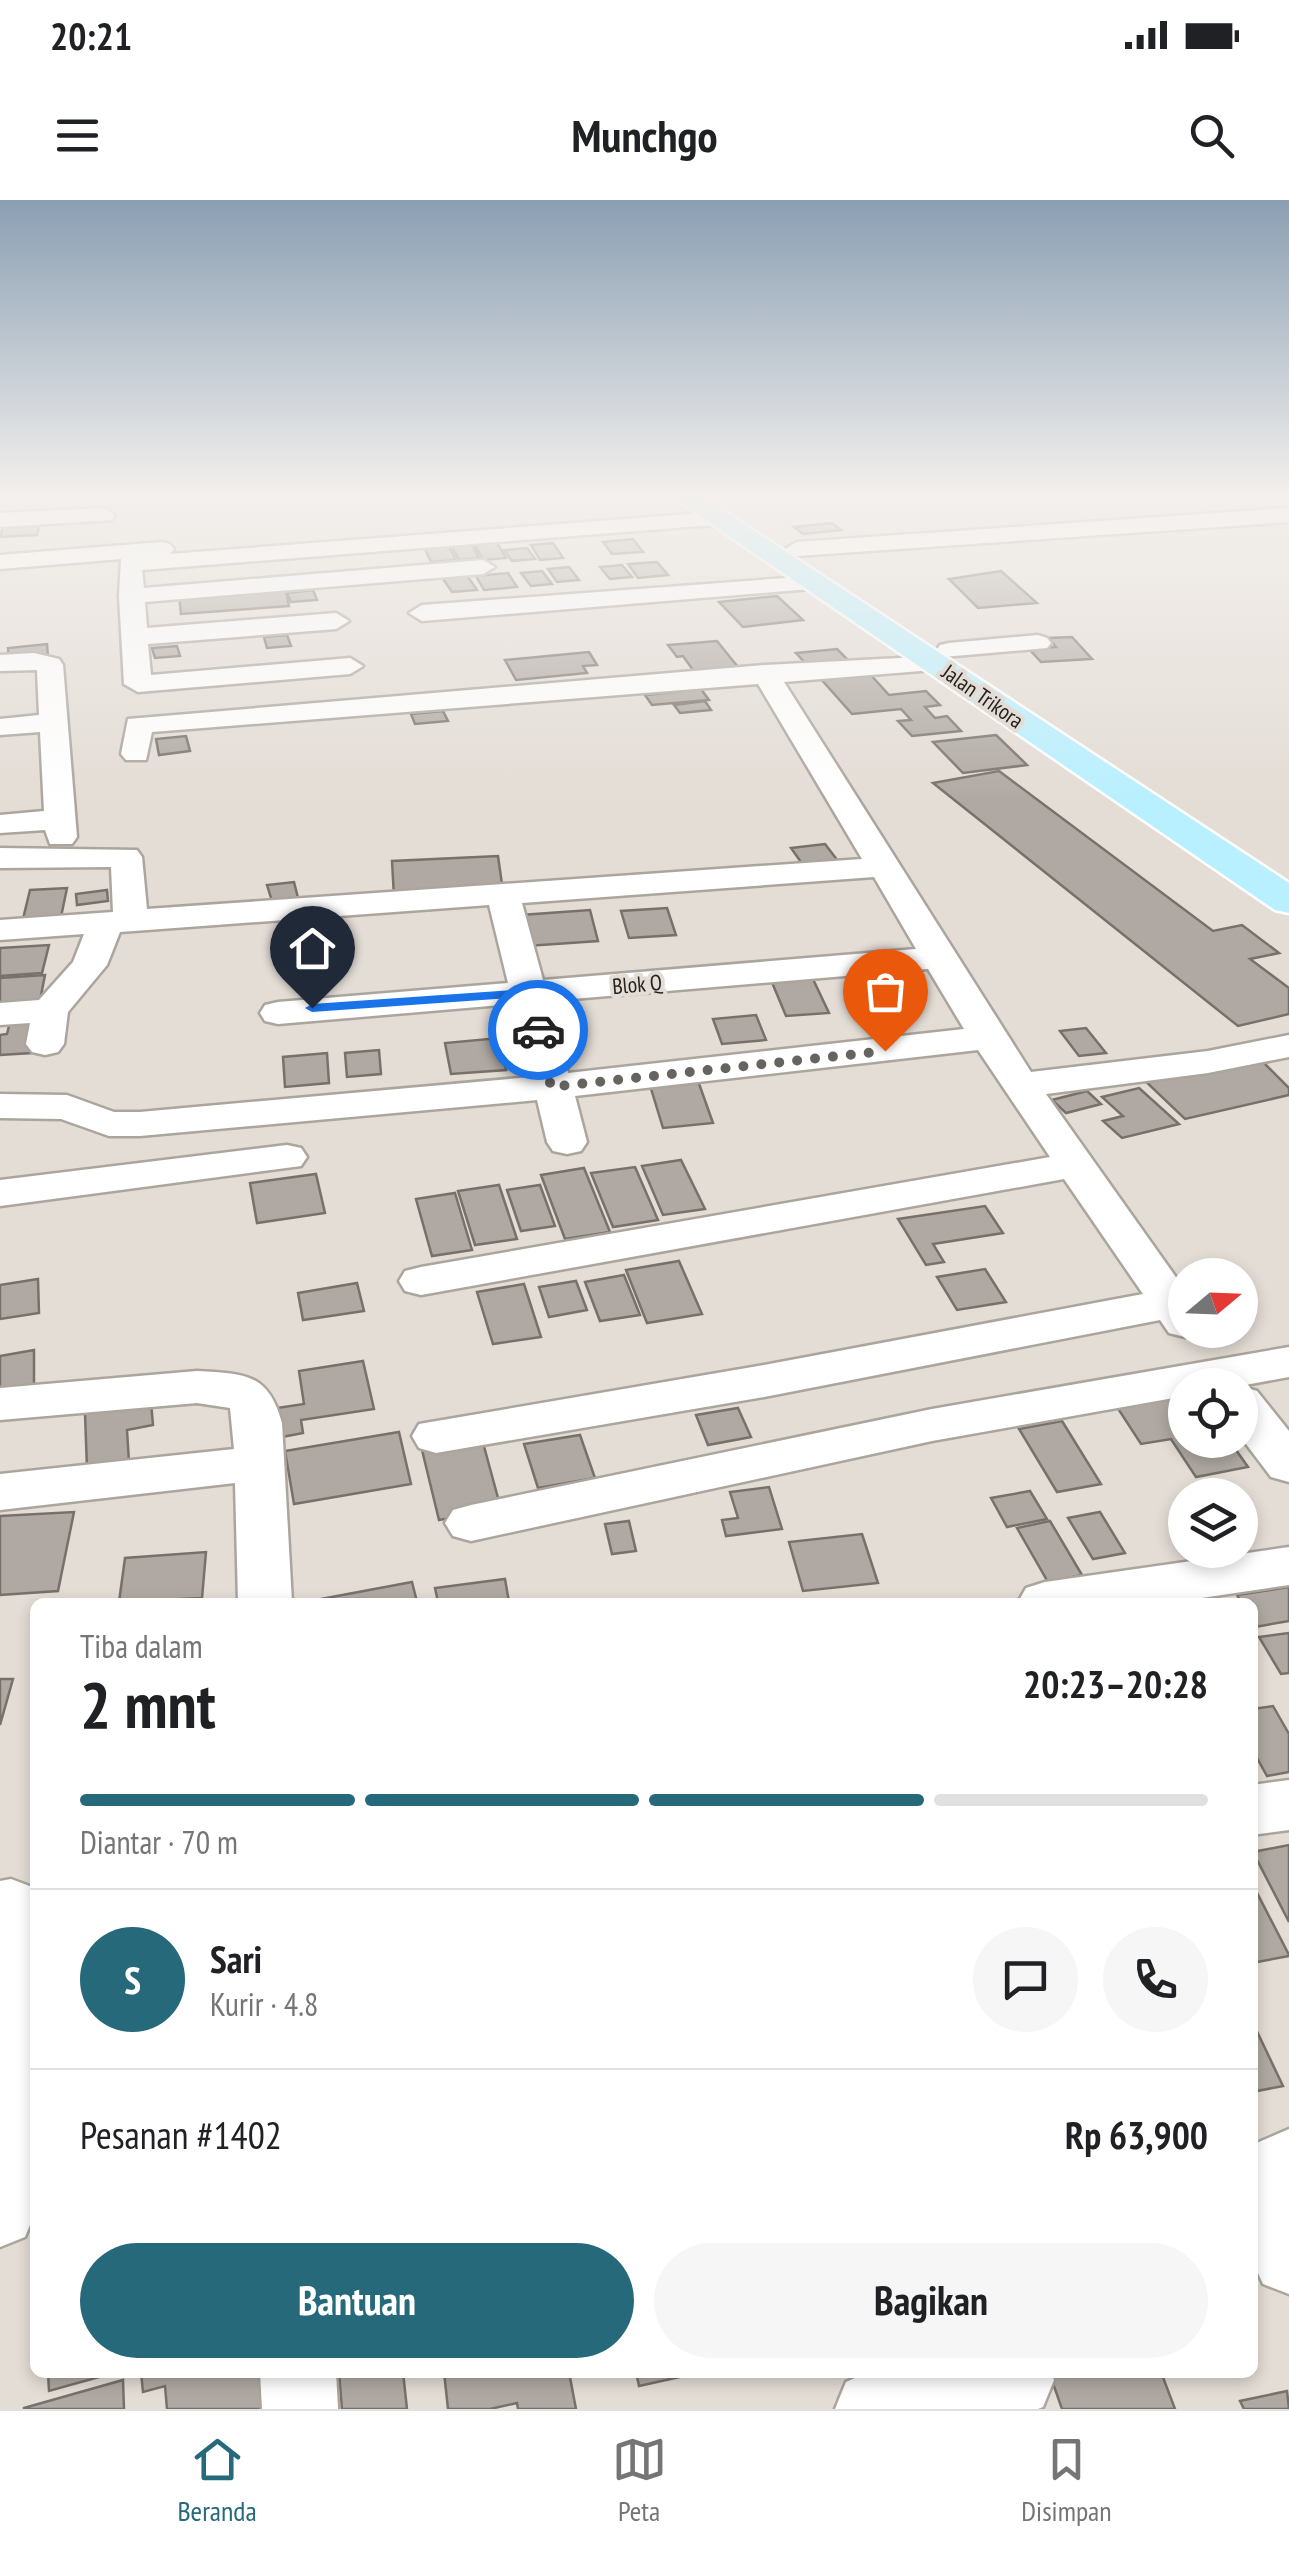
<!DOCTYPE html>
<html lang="id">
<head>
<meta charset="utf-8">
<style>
  :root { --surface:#fff; --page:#f6f6f6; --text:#202124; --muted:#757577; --line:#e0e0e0; --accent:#25697a }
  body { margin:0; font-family:"PT Sans Narrow",sans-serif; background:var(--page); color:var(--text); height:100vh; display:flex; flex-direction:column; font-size:38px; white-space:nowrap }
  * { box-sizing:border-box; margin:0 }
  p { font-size:32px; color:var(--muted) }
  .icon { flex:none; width:55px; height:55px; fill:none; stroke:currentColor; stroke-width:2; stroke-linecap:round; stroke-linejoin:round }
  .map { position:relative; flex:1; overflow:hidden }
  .side { position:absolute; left:30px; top:1398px; width:1228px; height:780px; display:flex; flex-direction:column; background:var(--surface); border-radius:15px; box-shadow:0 5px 15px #0003 }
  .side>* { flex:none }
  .needle { width:65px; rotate:71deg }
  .tools { position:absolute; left:1168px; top:1058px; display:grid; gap:20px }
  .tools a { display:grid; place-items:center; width:90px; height:90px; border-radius:50%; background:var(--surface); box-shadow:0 5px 15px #0003; font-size:50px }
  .pin { position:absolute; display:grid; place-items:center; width:85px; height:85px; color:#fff; margin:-102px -42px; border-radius:50% 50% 50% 0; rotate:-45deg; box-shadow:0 0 10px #0007 }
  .pin .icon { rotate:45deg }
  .courier { position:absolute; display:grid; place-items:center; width:100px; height:100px; margin:-50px; border:8px solid #1a73e8; border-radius:50%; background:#fff; color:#222; box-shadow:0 2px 12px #0007 }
  .overview em { font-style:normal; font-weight:800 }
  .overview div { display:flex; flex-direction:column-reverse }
  .overview { display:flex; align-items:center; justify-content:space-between; height:170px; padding:0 50px }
  h1 { font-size:65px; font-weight:800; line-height:75px }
  .bar { display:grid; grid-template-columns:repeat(4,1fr); gap:15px 10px; align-content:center; height:120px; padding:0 50px }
  .bar i { height:12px; border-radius:8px; background:var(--line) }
  .bar .selected { background:var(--accent) }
  .bar p { grid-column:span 4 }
  .line { display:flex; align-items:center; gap:25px; padding:0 50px; border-top:2px solid var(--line) }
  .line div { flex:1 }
  .round { display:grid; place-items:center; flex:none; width:105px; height:105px; border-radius:52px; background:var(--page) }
  .primary-button { display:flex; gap:20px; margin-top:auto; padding:20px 50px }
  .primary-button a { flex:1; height:115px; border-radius:60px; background:var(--accent); color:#fff; font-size:40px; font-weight:800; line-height:115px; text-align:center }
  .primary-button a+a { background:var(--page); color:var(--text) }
  .status { display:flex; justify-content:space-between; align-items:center; height:70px; padding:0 50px; background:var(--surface); direction:ltr }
  .status svg { height:28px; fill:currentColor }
  header { display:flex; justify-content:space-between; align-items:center; height:130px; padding:0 50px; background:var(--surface); font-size:45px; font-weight:800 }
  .tab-bar { display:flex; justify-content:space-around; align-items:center; height:140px; border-top:2px solid var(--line); background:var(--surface); font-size:28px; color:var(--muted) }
  .tab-bar a { display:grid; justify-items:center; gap:5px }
  .tab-bar .selected { color:var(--accent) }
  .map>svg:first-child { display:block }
  .building { fill:#b0a9a3; stroke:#78716b; stroke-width:2.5 }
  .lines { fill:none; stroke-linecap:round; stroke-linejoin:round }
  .minor-casing { stroke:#aca59e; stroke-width:5 }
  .major-casing { stroke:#fff; stroke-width:5 }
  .minor { fill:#fff; fill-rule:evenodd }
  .major { fill:#b8f0ff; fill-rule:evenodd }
  .route { fill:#1a73e8 }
  .done { stroke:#67635f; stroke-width:10; stroke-dasharray:0 18 }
  .labels { text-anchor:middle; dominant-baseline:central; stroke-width:8; stroke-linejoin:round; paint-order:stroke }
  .far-street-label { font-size:22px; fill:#24211f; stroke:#e4ddd6 }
</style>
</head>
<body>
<div class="status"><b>20:21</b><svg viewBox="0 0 49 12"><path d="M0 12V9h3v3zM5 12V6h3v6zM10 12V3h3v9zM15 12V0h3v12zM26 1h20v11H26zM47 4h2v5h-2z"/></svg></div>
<header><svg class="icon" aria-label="menu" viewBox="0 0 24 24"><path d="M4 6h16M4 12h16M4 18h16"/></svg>Munchgo<svg class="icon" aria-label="search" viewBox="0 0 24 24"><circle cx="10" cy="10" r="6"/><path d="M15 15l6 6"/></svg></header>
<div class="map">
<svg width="1289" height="2209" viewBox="0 0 1289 2209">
  <rect width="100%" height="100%" fill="#e4ddd6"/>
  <g class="building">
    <polygon points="832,323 841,330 803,334 794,327"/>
    <polygon points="39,326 37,335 0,337 3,328"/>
    <polygon points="633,339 643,352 612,354 603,342"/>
    <polygon points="470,341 479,358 459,360 450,343"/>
    <polygon points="496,341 506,358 483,360 474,343"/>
    <polygon points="447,343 456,360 431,362 423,345"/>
    <polygon points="553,343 563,358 540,360 531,345"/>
    <polygon points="527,348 535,359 512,361 504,350"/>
    <polygon points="657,362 668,375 638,378 628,364"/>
    <polygon points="622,365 632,377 610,379 600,367"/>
    <polygon points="569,367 579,380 557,382 548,369"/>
    <polygon points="542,371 552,384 531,386 521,373"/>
    <polygon points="1001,371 1037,403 978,408 949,379"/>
    <polygon points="508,373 517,387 484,390 476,376"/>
    <polygon points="466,374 477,390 452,392 441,376"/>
    <polygon points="285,387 289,406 181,414 179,395"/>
    <polygon points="313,390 317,400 291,402 287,393"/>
    <polygon points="777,396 803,420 743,427 719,402"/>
    <polygon points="287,435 291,446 267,448 264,437"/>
    <polygon points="1072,437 1092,459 1041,462 1028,448 1056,447 1049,438"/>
    <polygon points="717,441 742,472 698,477 683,456 677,457 668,445"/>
    <polygon points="47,444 48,457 9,460 8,448"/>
    <polygon points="177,446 180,456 155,458 152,448"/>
    <polygon points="837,449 849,461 807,465 796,453"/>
    <polygon points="589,452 597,465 583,466 587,473 516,480 505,460"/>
    <polygon points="869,473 889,495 926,491 940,505 925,507 935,518 947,516 961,531 912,536 898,521 911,520 901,509 852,514 820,478"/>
    <polygon points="701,489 709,500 652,505 645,495"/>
    <polygon points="705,501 711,510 680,513 674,505"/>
    <polygon points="443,511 448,521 415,524 411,514"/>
    <polygon points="996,535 1027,565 963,573 933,542"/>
    <polygon points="186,536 190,551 159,555 156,539"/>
    <polygon points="999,571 1213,731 1242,725 1279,753 1250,759 1289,788 1289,814 1238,826 933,583"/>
    <polygon points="825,644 838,661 803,665 791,648"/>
    <polygon points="498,656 503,691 394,697 392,661"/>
    <polygon points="294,682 298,698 272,701 267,685"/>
    <polygon points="67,688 61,717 23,719 30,690"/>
    <polygon points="107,690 108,701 77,705 76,694"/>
    <polygon points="667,708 676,735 629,738 621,711"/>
    <polygon points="590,710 598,741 527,746 521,715"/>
    <polygon points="49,745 42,773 0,776 0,748"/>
    <polygon points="45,775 39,806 0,808 0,778"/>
    <polygon points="812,777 829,813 786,816 771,780"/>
    <polygon points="756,815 766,840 722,844 713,819"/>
    <polygon points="40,821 32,853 0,855 0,835 7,834 10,822"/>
    <polygon points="1086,828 1106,853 1079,856 1060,831"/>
    <polygon points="499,838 506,870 451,874 445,843"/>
    <polygon points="379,850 381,874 347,877 345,853"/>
    <polygon points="327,853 329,883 285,887 283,857"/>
    <polygon points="1255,854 1289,888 1289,895 1185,919 1140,876"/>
    <polygon points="697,878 713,923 663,928 649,882"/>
    <polygon points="1139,888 1179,924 1122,938 1103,921 1123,916 1102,897"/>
    <polygon points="1087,891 1101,904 1066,913 1052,900"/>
    <polygon points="681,960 705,1009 663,1015 642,966"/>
    <polygon points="635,967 658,1020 613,1027 591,973"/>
    <polygon points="584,968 610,1032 565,1039 541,975"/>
    <polygon points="316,974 325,1013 257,1023 250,983"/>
    <polygon points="499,985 517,1039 475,1045 458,991"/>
    <polygon points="540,985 555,1026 521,1031 507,990"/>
    <polygon points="455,993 472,1050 432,1056 416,999"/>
    <polygon points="985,1006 1003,1033 933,1044 944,1062 926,1065 898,1019"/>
    <polygon points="679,1061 702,1114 647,1123 626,1070"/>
    <polygon points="985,1069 1006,1102 957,1110 937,1077"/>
    <polygon points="624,1075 640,1115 600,1121 585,1082"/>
    <polygon points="38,1079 39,1113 0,1119 0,1085"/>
    <polygon points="576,1081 587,1110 549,1117 539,1087"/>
    <polygon points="357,1083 364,1111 303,1120 298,1093"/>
    <polygon points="524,1084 541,1137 493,1144 477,1092"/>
    <polygon points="34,1150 34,1189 0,1194 0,1156"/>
    <polygon points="363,1161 374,1209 301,1220 303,1233 282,1237 277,1208 304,1204 299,1171"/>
    <polygon points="1185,1192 1185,1240 1229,1240 1248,1267 1196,1277 1171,1239 1141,1244 1115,1204"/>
    <polygon points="151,1202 153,1225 127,1230 129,1262 87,1269 85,1213"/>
    <polygon points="738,1208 751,1237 708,1245 696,1215"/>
    <polygon points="1062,1221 1101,1284 1057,1292 1019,1229"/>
    <polygon points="399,1232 411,1284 294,1304 285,1251"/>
    <polygon points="580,1235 595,1278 538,1288 524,1244"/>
    <polygon points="482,1239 501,1309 439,1320 422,1250"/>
    <polygon points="769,1287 782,1329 726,1336 722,1320 738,1318 730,1292"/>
    <polygon points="1030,1291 1047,1319 1007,1327 991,1298"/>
    <polygon points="74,1312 58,1391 0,1395 0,1316"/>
    <polygon points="1100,1312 1125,1353 1093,1359 1068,1318"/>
    <polygon points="629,1321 636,1351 612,1354 605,1324"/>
    <polygon points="1050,1321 1082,1375 1048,1382 1017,1328"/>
    <polygon points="862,1334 878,1383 803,1391 789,1342"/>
    <polygon points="206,1352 202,1398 119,1402 125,1358"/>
    <polygon points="505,1379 509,1402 438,1402 435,1388"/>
    <polygon points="412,1382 417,1402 305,1402"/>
    <polygon points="1289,1387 1289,1421 1255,1427 1252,1402 1241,1402 1237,1395"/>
    <polygon points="1289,1433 1289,1473 1281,1474 1259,1437"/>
    <polygon points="0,1479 13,1479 0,1525"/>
    <polygon points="1273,1506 1289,1534 1289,1572 1267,1576 1252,1549 1252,1509"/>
    <polygon points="1289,1645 1289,1722 1253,1652"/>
    <polygon points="1252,1683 1289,1755 1289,1756 1252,1763"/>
    <polygon points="1252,1821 1283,1886 1252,1892"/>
    <polygon points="48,2172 117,2172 49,2191"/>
    <polygon points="141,2172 265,2172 269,2209 167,2209 165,2186 143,2192"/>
    <polygon points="339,2172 403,2172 407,2209 342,2209"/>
    <polygon points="444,2172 569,2172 576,2209 518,2209 517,2203 490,2209 448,2209"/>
    <polygon points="636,2172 698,2172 698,2173 639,2186"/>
    <polygon points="1049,2172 1161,2172 1175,2209 1062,2209"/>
    <polygon points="123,2180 124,2209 24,2209 24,2208"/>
    <polygon points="1287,2191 1289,2209 1244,2209 1240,2201"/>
  </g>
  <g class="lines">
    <g class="minor-casing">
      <g id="minor">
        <polygon points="104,308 115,315 112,320 0,327 0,313"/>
        <polygon points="1289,308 1289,322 797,356 785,349 797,342"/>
        <polygon points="717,312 728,319 725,324 142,370 144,388 483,360 495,367 483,374 145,402 147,428 336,413 349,421 336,429 148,444 151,475 350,458 363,466 350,474 138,492 124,484 119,396 121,359 0,369 0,355 162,342 170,344 174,349 170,354"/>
        <polygon points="814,376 823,378 826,383 823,388 422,421 409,413 422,405"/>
        <path d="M1038 435 1047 438 1051 443 1047 448 943 457 946 462 942 468 933 470 784 482 1031 872 1208 851 1289 835V857L1208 873 1046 894 1185 1090V1130H1203L1201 1133 1185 1137 1169 1133 1160 1120 764 1197 436 1253 419 1248 412 1236 419 1224 764 1165 1143 1094 1064 979 421 1095 405 1091 399 1081 405 1071 421 1067 1050 957 978 850 575 896 587 942 581 951 567 954 553 951 547 942 537 900 140 936H109L61 919 0 918V894L67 895 114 912H140L531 877 513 804 278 824 265 821 260 813 265 805 278 802 508 783 489 705 120 732 107 765 68 812 64 844 58 852 45 855 32 852 26 844 30 823 0 825V803L39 800 73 762 84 734 0 740V720L113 712 111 667 0 668V648L137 650 142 657 147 709 862 659 758 484 152 532 146 560H126L121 554 128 519 765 465 939 456 936 451 940 445 949 443ZM874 677 916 749 543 780 522 703ZM928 769 964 829 568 873 549 801Z"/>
        <polygon points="34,453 59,459 63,465 77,637 72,644 50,644 45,630 0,633 0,615 44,611 40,532 0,535 0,519 39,515 37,470 0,471 0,455"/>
        <polygon points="287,945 301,948 307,957 301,966 0,1006 0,980"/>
        <polygon points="1289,1147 1289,1177 1240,1186 1257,1191 1289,1231 1289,1282 1271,1277 1240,1236 1240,1185 1185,1185 1185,1196 932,1241 471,1341 453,1336 445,1323 453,1310 471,1305 932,1209"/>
        <path d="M197 1171C244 1174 268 1172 282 1223L292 1402H238L235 1283 0 1310V1274L234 1249 230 1208 197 1203 0 1220V1188Z"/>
        <polygon points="1289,1347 1289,1385 1175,1402 1018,1402 1026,1388 1045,1382"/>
        <polygon points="1289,1580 1289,1630 1252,1635 1252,1585"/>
        <polygon points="11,1679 35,1688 35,2013 25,2037 0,2047 0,1681"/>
        <polygon points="1289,1929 1289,2094 1263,2084 1252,2060 1252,1945"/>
        <polygon points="260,2172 336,2172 338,2209 262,2209"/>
        <polygon points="868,2172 1051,2172 1054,2180 1043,2207 1038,2209 835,2209 846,2182"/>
      </g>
    </g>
    <g class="major-casing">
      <polygon id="major" points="665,292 695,292 1289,683 1289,713 1275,710"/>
    </g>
    <use href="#minor" class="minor"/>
    <use href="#major" class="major"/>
  </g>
  <linearGradient id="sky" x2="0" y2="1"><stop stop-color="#8b9fb3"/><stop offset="0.49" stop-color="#f3f0ed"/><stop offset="1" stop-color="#f3f0ed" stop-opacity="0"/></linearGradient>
  <rect width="1289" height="601" fill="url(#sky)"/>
  <polygon class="route" points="529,789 536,793 545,830 538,834 531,830 524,797 312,812 305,808 312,804"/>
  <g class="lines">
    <polyline class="done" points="538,830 551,887 885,851"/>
  </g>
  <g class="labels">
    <g class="far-street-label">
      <text transform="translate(983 496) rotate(35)">Jalan Trikora</text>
      <text transform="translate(637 784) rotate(-5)">Blok Q</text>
    </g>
  </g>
</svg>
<div class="tools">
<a><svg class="needle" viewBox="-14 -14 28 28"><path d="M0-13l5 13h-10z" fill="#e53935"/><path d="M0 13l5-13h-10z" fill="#757577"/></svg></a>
<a><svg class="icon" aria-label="locate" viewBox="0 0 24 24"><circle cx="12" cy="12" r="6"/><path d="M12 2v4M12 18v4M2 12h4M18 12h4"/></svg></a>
<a><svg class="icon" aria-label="layers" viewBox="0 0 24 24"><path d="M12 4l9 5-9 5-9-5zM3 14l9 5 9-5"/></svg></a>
</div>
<div class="pin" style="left:885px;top:851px;background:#ea580c"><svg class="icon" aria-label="bag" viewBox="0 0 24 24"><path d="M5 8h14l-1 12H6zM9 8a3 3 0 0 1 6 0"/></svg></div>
<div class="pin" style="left:312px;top:808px;background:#1f2937"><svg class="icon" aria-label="home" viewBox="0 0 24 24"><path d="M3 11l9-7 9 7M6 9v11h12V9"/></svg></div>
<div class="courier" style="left:538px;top:830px"><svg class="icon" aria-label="car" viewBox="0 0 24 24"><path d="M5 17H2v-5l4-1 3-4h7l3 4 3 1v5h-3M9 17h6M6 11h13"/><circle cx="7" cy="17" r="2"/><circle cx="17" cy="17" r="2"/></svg></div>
<section class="side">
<div class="overview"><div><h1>2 mnt</h1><p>Tiba dalam</p></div><em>20:23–20:28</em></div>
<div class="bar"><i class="selected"></i><i class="selected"></i><i class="selected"></i><i></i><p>Diantar · 70 m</p></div>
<div class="line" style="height:180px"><b class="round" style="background:var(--accent);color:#fff">S</b><div><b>Sari</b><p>Kurir · 4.8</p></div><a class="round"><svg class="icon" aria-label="chat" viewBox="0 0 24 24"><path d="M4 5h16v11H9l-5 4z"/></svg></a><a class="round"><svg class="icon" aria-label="phone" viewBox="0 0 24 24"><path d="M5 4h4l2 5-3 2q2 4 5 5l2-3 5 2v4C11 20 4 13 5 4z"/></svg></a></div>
<div class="line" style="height:130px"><div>Pesanan #1402</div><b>Rp 63,900</b></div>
<div class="primary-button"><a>Bantuan</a><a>Bagikan</a></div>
</section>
</div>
<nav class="tab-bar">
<a class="selected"><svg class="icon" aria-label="home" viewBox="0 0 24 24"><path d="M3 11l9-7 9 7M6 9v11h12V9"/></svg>Beranda</a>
<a><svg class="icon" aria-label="map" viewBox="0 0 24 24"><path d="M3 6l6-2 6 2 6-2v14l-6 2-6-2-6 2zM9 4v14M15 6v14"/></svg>Peta</a>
<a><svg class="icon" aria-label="saved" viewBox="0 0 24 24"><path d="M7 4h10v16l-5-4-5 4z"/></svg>Disimpan</a>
</nav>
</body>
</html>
